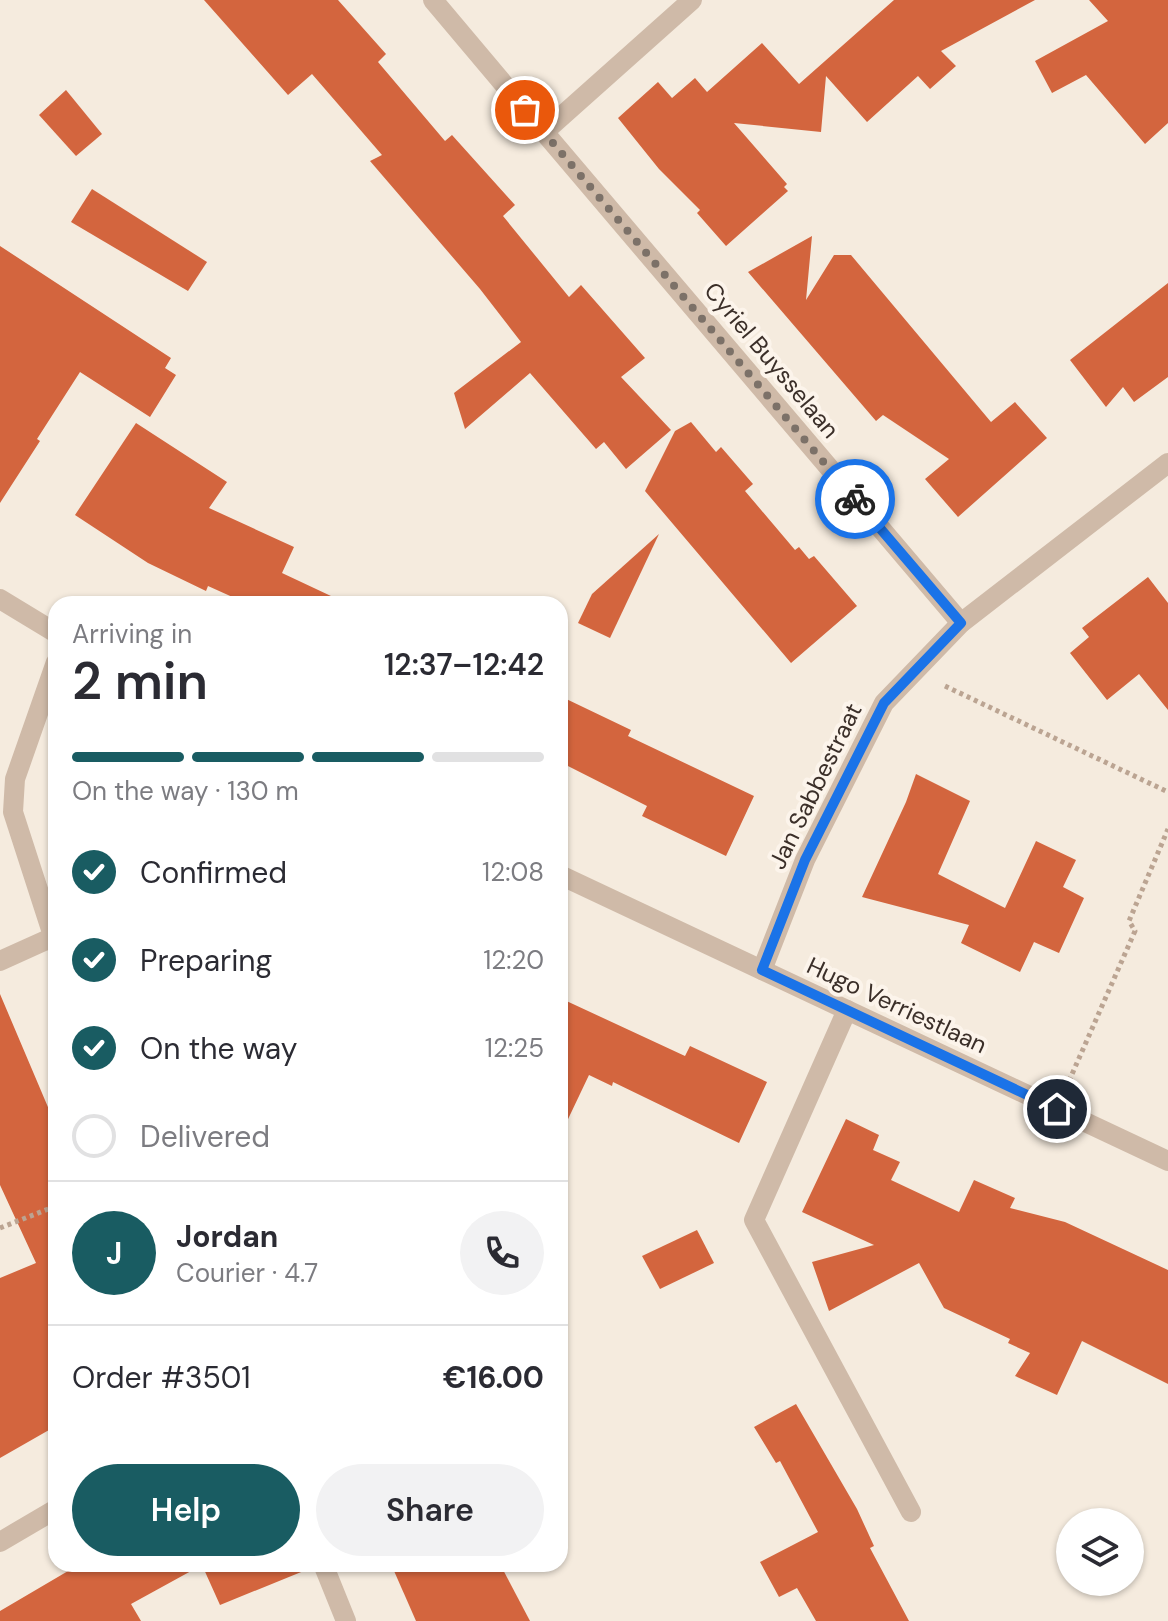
<!DOCTYPE html>
<html lang="en">
<head>
<meta charset="utf-8">
<style>
  :root { --surface:#fff; --page:#f2f2f3; --text:#2b2b33; --muted:#7c7c81; --line:#e1e1e2; --accent:#195c62 }
  body { margin:0; font-family:"DM Sans",sans-serif; background:var(--page); color:var(--text); height:100vh; display:flex; flex-direction:column; font-size:30px; white-space:nowrap }
  * { box-sizing:border-box; margin:0 }
  p { font-size:26px; color:var(--muted) }
  .icon { flex:none; width:44px; height:44px; fill:none; stroke:currentColor; stroke-width:2; stroke-linecap:round; stroke-linejoin:round }
  .map { position:relative; flex:1; overflow:hidden }
  .drawer { position:absolute; left:48px; top:596px; width:520px; height:976px; display:flex; flex-direction:column; background:var(--surface); border-radius:24px; box-shadow:0 2px 6px #0004 }
  .drawer>* { flex:none }
  .controls { position:absolute; left:1056px; top:1508px; display:grid; gap:16px }
  .controls a { display:grid; place-items:center; width:88px; height:88px; border-radius:50%; background:var(--surface); box-shadow:0 2px 6px #0004; font-size:40px }
  .pin { position:absolute; display:grid; place-items:center; width:68px; height:68px; color:#fff; margin:-34px; border:4px solid #fff; border-radius:50%; box-shadow:0 2px 8px #0007 }
  .courier { position:absolute; display:grid; place-items:center; width:80px; height:80px; margin:-40px; border:6px solid #1a73e8; border-radius:50%; background:#fff; color:#222; box-shadow:0 2px 10px #0007 }
  .summary em { font-style:normal; font-weight:600 }
  .summary div { display:flex; flex-direction:column-reverse }
  .summary { display:flex; align-items:center; justify-content:space-between; height:136px; padding:0 24px }
  h1 { font-size:52px; font-weight:600; line-height:60px }
  .bar { display:grid; grid-template-columns:repeat(4,1fr); gap:12px 8px; align-content:center; height:96px; padding:0 24px }
  .bar i { height:10px; border-radius:6px; background:var(--line) }
  .bar .selected { background:var(--accent) }
  .bar p { grid-column:span 4 }
  .line { display:flex; align-items:center; gap:20px; padding:0 24px; border-top:2px solid var(--line) }
  .line div { flex:1 }
  .round { display:grid; place-items:center; flex:none; width:84px; height:84px; border-radius:42px; background:var(--page) }
  ol { padding:0 24px; list-style:none }
  li { display:flex; align-items:center; gap:24px; height:88px }
  li p { margin-inline-start:auto }
  li .icon { padding:8px; border-radius:50%; background:var(--accent); color:#fff; stroke-width:4 }
  li:last-child { color:var(--muted) }
  li i { width:44px; height:44px; border:4px solid var(--line); border-radius:50% }
  .action { display:flex; gap:16px; margin-top:auto; padding:16px 24px }
  .action a { flex:1; height:92px; border-radius:48px; background:var(--accent); color:#fff; font-size:32px; font-weight:600; line-height:92px; text-align:center }
  .action a+a { background:var(--page); color:var(--text) }
  .map>svg:first-child { display:block }
  .building { fill:#d3653e }
  .lines { fill:none; stroke-linecap:round; stroke-linejoin:round }
  .path { stroke:#bba492; stroke-width:5; stroke-dasharray:4 4; stroke-linecap:butt }
  .service { stroke:#cfbaa8; stroke-width:20 }
  .minor { stroke:#cfbaa8; stroke-width:20 }
  .tertiary { stroke:#cfbaa8; stroke-width:20 }
  .done { stroke:#7c7168; stroke-width:8; stroke-dasharray:0 14.4 }
  .route { stroke:#1a73e8; stroke-width:10 }
  .labels { text-anchor:middle; dominant-baseline:central; stroke-width:8; stroke-linejoin:round; paint-order:stroke }
  .street-label { font-size:24px; fill:#3b2f29; stroke:#fcf4eb }
</style>
</head>
<body>
<div class="map">
<svg width="1168" height="1621" viewBox="0 0 1168 1621">
  <rect width="100%" height="100%" fill="#f5ebde"/>
  <g class="building">
    <polygon points="204,0 338,0 386,54 378,62 445,141 452,135 515,205 503,216 569,297 581,285 645,358 621,377 671,430 626,469 604,442 596,449 530,373 465,429 454,393 521,342 480,289 370,161 382,155 312,74 288,95"/>
    <polygon points="894,0 1035,0 941,51 956,66 930,89 918,76 867,122 826,76 821,132 734,123 787,184 784,187 788,191 726,246 697,213 700,210 659,169 618,118 658,82 672,98 695,78 707,92 762,43 799,84"/>
    <polygon points="1089,0 1168,0 1168,123 1145,144 1086,75 1052,93 1035,61 1108,21"/>
    <polygon points="66,90 102,134 76,156 39,115"/>
    <polygon points="92,189 207,262 188,291 71,222"/>
    <polygon points="812,236 806,300 834,255 851,255 991,422 1015,402 1047,438 958,517 925,479 949,459 883,415 876,421 748,272"/>
    <polygon points="0,246 171,358 165,368 176,375 150,417 80,372 37,439 40,441 0,503"/>
    <polygon points="1168,283 1168,377 1134,402 1123,387 1106,407 1070,360"/>
    <polygon points="691,422 716,452 721,447 753,484 745,491 795,550 799,547 809,559 814,556 857,606 791,663 645,491 675,431"/>
    <polygon points="136,423 227,482 209,508 294,547 282,573 348,604 248,604 208,586 206,591 148,563 75,515"/>
    <polygon points="659,534 610,638 578,623 592,594"/>
    <polygon points="1148,577 1168,603 1168,710 1139,674 1107,700 1070,653 1089,637 1082,628"/>
    <polygon points="560,696 631,730 628,736 754,796 726,856 642,816 647,806 560,762"/>
    <polygon points="916,774 970,801 938,874 1005,908 1036,841 1076,860 1063,887 1084,898 1059,953 1034,942 1020,972 961,943 969,925 862,897 906,802"/>
    <polygon points="0,994 56,1126 56,1426 0,1458 0,1278 36,1263 0,1185"/>
    <polygon points="560,998 685,1056 690,1046 767,1082 739,1143 613,1082 612,1086 589,1075 560,1136"/>
    <polygon points="846,1119 879,1135 873,1150 900,1162 891,1180 959,1212 974,1180 1015,1198 1010,1208 1065,1222 1168,1270 1168,1384 1082,1341 1057,1395 1015,1376 1030,1353 1008,1343 1010,1339 944,1308 919,1263 829,1311 812,1262 874,1245 802,1212"/>
    <polygon points="697,1230 714,1263 660,1289 642,1256"/>
    <polygon points="796,1404 857,1509 874,1546 870,1548 909,1621 816,1621 797,1588 779,1597 760,1562 818,1532 780,1461 776,1463 754,1427"/>
    <polygon points="80,1564 310,1564 311,1568 220,1605 202,1565 131,1604 141,1621 0,1621 0,1611"/>
    <polygon points="391,1564 500,1564 530,1621 416,1621"/>
  </g>
  <g class="lines">
    <g class="path">
      <polyline points="945,686 1168,792"/>
      <polyline points="1069,1081 1135,931 1129,921 1168,829"/>
      <polyline points="0,1228 56,1206"/>
    </g>
    <polyline class="service" points="847,1010 754,1220 911,1512"/>
    <g class="minor">
      <polyline points="433,0 544,132"/>
      <polyline points="692,0 544,132 961,623"/>
      <polyline points="56,662 15,779 13,812 56,945"/>
      <polyline points="0,961 53,937"/>
      <polyline points="762,970 805,860 884,703 961,623 1168,463"/>
      <polyline points="0,1542 56,1509"/>
      <polyline points="323,1564 346,1621"/>
    </g>
    <g class="tertiary">
      <polyline points="0,599 56,633"/>
      <polyline points="560,875 1168,1161"/>
    </g>
  </g>
  <g class="lines">
    <polyline class="done" points="525,110 855,499"/>
    <polyline class="route" points="855,499 961,623 884,703 805,860 762,970 1057,1109"/>
  </g>
  <g class="labels">
    <g class="street-label">
      <text transform="translate(772 360) rotate(50)">Cyriel Buysselaan</text>
      <text transform="translate(815 786) rotate(-64)">Jan Sabbestraat</text>
      <text transform="translate(897 1005) rotate(25)">Hugo Verriestlaan</text>
    </g>
  </g>
</svg>
<div class="controls">
<a><svg class="icon" aria-label="layers" viewBox="0 0 24 24"><path d="M12 4l9 5-9 5-9-5zM3 14l9 5 9-5"/></svg></a>
</div>
<div class="pin" style="left:525px;top:110px;background:#ea580c"><svg class="icon" aria-label="bag" viewBox="0 0 24 24"><path d="M5 8h14l-1 12H6zM9 8a3 3 0 0 1 6 0"/></svg></div>
<div class="pin" style="left:1057px;top:1109px;background:#1f2937"><svg class="icon" aria-label="home" viewBox="0 0 24 24"><path d="M3 11l9-7 9 7M6 9v11h12V9"/></svg></div>
<div class="courier" style="left:855px;top:499px"><svg class="icon" aria-label="bike" viewBox="0 0 24 24"><circle cx="6" cy="16" r="4"/><circle cx="18" cy="16" r="4"/><path d="M6 16l4-8h5l3 8M10 8l3 8H6M13 5h3"/></svg></div>
<section class="drawer">
<div class="summary"><div><h1>2 min</h1><p>Arriving in</p></div><em>12:37–12:42</em></div>
<div class="bar"><i class="selected"></i><i class="selected"></i><i class="selected"></i><i></i><p>On the way · 130 m</p></div>
<ol>
<li><svg class="icon" aria-label="check" viewBox="0 0 24 24"><path d="M5 12l5 5 9-10"/></svg>Confirmed<p>12:08</p></li>
<li><svg class="icon" aria-label="check" viewBox="0 0 24 24"><path d="M5 12l5 5 9-10"/></svg>Preparing<p>12:20</p></li>
<li><svg class="icon" aria-label="check" viewBox="0 0 24 24"><path d="M5 12l5 5 9-10"/></svg>On the way<p>12:25</p></li>
<li><i></i>Delivered</li>
</ol>
<div class="line" style="height:144px"><b class="round" style="background:var(--accent);color:#fff">J</b><div><b>Jordan</b><p>Courier · 4.7</p></div><a class="round"><svg class="icon" aria-label="phone" viewBox="0 0 24 24"><path d="M5 4h4l2 5-3 2q2 4 5 5l2-3 5 2v4C11 20 4 13 5 4z"/></svg></a></div>
<div class="line" style="height:104px"><div>Order #3501</div><b>€16.00</b></div>
<div class="action"><a>Help</a><a>Share</a></div>
</section>
</div>
</body>
</html>
